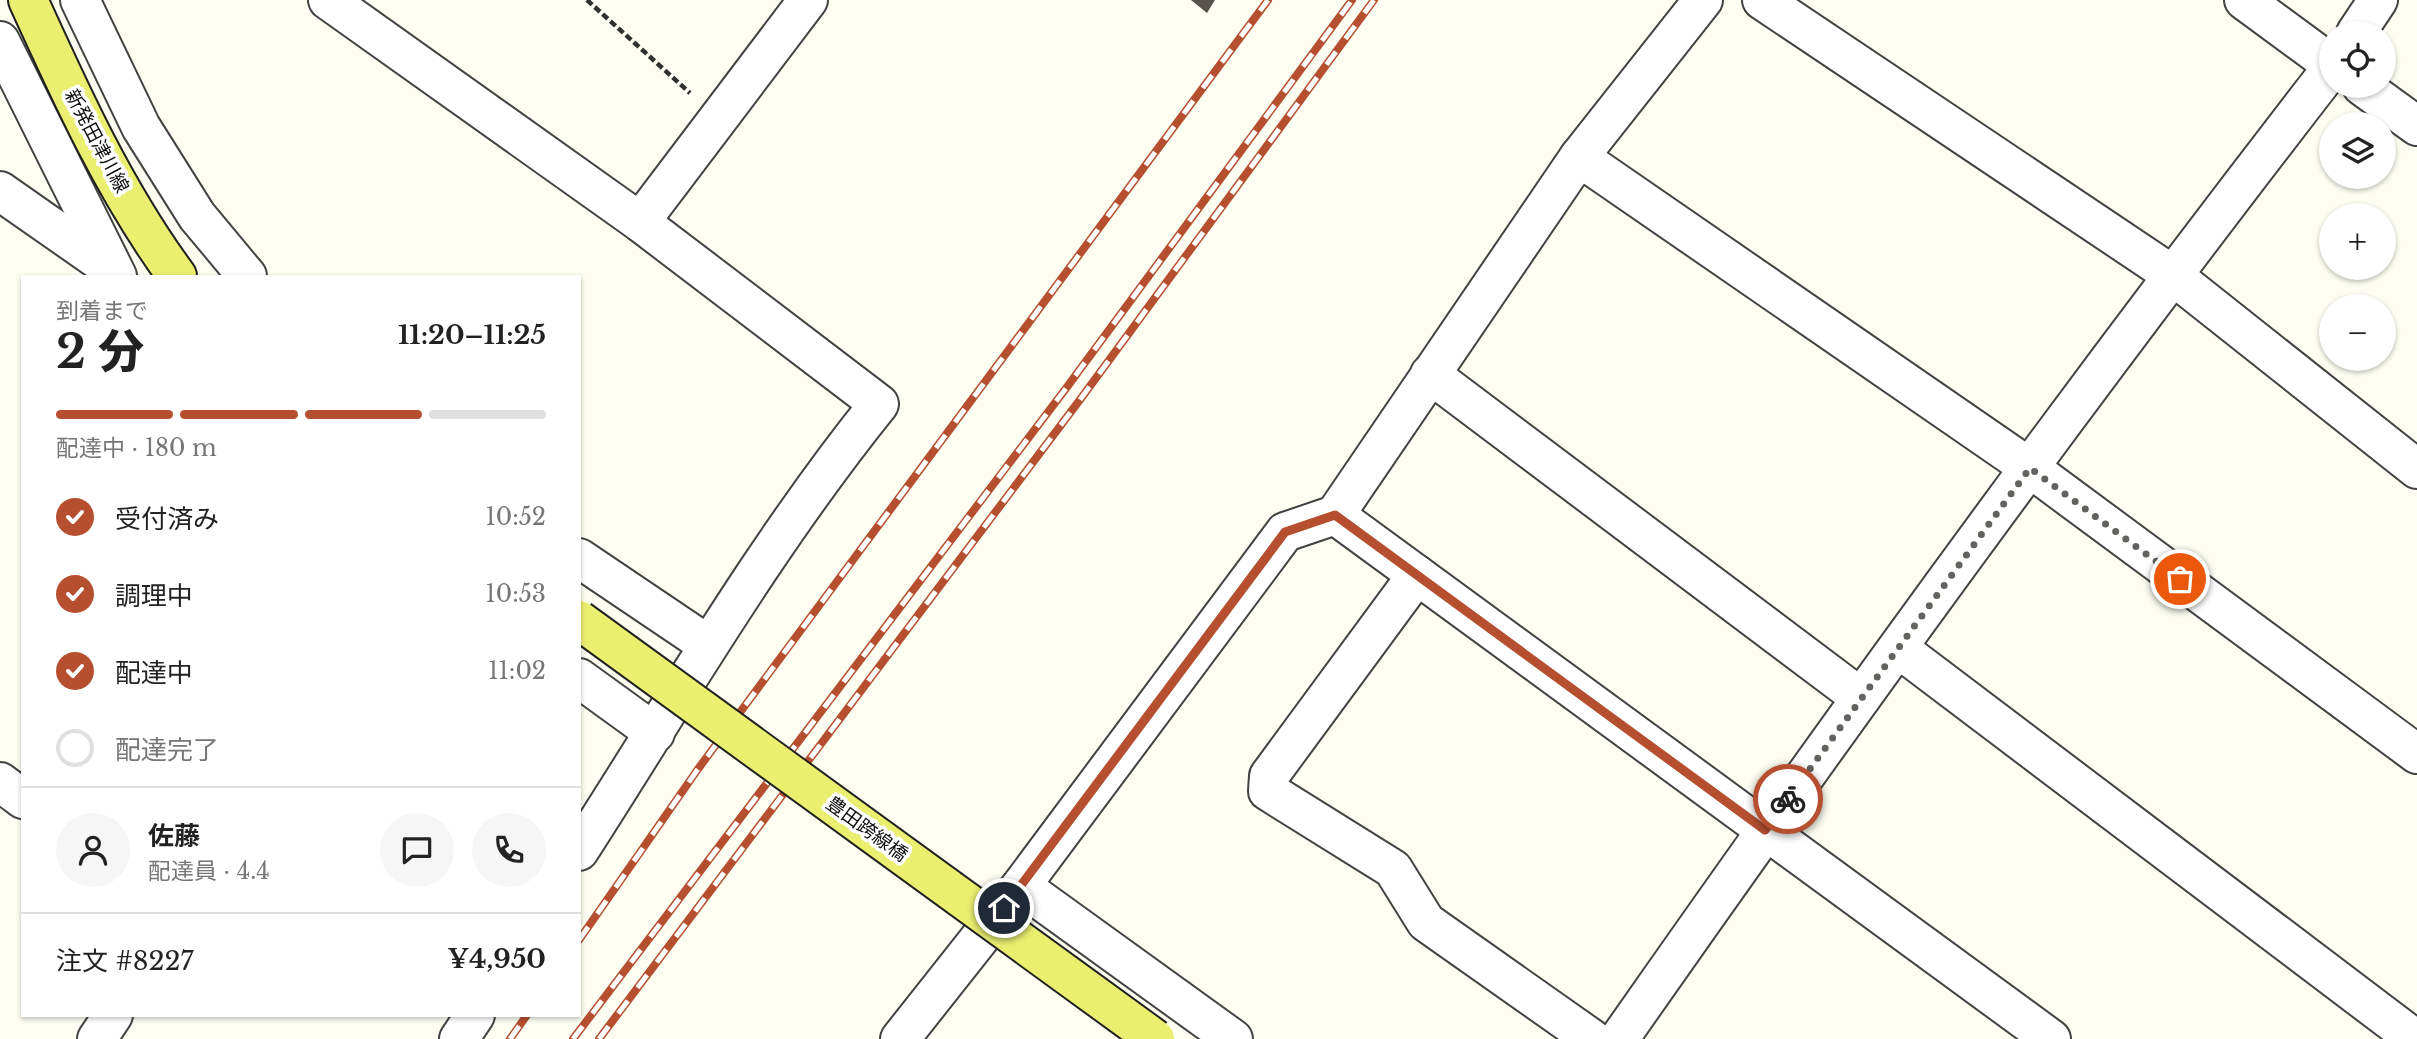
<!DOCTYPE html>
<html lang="ja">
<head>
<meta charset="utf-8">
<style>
  :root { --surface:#fff; --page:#f6f6f6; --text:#222; --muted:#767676; --line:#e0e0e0; --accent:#b64f30 }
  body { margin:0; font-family:"Libre Baskerville","Noto Sans JP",serif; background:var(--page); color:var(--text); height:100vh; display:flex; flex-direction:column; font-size:26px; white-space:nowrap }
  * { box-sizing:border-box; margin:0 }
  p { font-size:23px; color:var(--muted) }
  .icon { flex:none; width:38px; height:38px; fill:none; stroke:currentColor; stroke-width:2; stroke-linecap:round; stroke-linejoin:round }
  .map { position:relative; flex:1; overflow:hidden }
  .drawer { position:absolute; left:21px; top:275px; width:560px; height:742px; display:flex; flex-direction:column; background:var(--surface); border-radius:0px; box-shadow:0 2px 5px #0004 }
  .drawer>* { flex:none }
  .controls { position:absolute; left:2319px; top:21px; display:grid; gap:14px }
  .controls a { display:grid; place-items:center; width:77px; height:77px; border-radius:50%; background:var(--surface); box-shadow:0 2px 5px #0004; font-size:35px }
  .pin { position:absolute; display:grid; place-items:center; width:60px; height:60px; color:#fff; margin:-30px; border:4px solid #fff; border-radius:50%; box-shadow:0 2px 7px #0007 }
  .courier { position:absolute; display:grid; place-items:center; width:70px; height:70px; margin:-35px; border:5px solid #b64f30; border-radius:50%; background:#fff; color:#222; box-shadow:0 2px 9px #0007 }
  .summary em { font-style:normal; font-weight:800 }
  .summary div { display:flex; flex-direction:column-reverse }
  .summary { display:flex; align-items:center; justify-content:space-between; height:119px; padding:0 35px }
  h1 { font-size:46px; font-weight:800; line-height:52px }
  .bar { display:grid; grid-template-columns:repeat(4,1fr); gap:10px 7px; align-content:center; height:84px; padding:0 35px }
  .bar i { height:9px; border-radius:5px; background:var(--line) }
  .bar .on { background:var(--accent) }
  .bar p { grid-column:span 4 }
  .line { display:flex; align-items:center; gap:18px; padding:0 35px; border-top:2px solid var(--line) }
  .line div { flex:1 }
  .round { display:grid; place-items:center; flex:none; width:74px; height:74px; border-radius:37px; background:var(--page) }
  ol { padding:0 35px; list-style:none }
  li { display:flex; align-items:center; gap:21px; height:77px }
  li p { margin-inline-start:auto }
  li .icon { padding:7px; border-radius:50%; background:var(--accent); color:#fff; stroke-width:4 }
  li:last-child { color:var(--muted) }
  li i { width:38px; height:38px; border:4px solid var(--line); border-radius:50% }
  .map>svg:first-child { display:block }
  .building { fill:#57534c }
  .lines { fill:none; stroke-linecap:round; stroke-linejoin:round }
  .minor-casing { stroke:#424242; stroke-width:42 }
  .tertiary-casing { stroke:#424242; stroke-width:42 }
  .primary-casing { stroke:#202020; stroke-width:42 }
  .path { stroke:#313131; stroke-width:4.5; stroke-dasharray:7 3.5; stroke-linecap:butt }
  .minor { stroke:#fff; stroke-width:38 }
  .tertiary { stroke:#fff; stroke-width:38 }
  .primary { stroke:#ebef70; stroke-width:38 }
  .rail-casing { stroke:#b64f30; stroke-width:8 }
  .rail { stroke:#fff; stroke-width:5; stroke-dasharray:16; stroke-linecap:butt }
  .primary-bridge-casing { stroke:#202020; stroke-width:42; stroke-linecap:butt }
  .primary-bridge { stroke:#ebef70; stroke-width:38 }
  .done { stroke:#62635e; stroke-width:7; stroke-dasharray:0 12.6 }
  .route { stroke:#b64f30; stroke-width:9 }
  .labels { text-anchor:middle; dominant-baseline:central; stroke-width:7; stroke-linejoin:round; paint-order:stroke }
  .street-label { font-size:19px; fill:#0f0f0f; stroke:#fff }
</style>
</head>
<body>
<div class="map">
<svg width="2417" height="1039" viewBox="0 0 2417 1039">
  <rect width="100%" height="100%" fill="#fdfef1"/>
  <polygon class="building" points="1191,0 1215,0 1207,13"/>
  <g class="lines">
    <g class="minor-casing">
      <g id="minor">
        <polyline points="80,0 141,127 197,216 247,276"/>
        <path d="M328 0 640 222 879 404C766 544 676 700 579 851"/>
        <polyline points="1762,0 2171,274 2417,469"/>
        <polyline points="2356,33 2378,0"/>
        <polyline points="0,41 117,276"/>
        <polyline points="1579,157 2030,468 2417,754"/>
        <polyline points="0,191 110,268"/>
        <polyline points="640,222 808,0"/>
        <polyline points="1430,374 1861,698"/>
        <polyline points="1335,515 2051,1039"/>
        <polyline points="579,558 708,645"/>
        <polyline points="1417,575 1269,776 1268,791 1393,869 1426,922 1592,1039"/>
        <polyline points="1898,648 2415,1039"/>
        <polyline points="579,678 655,733"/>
        <polyline points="0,782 23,799"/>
        <polyline points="1021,886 1233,1039"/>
        <polyline points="97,1039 113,1015"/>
        <polyline points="459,1039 475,1015"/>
        <polyline points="900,1039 1021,886 1285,532 1335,515 1579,157 1703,0"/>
        <path d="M1619 1039C1849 710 2085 386 2331 69"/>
      </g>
    </g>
    <g class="tertiary-casing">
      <g id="tertiary">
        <polyline points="2244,0 2331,64"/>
        <polyline points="2362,86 2417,126"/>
      </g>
    </g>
    <g class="primary-casing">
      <path id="primary" d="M28 0C71 95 115 192 177 276"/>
    </g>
    <polyline class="path" points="587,0 690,93"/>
    <use href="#minor" class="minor"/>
    <use href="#tertiary" class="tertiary"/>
    <use href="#primary" class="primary"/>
    <g class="rail-casing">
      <g id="rail">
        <polyline points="579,940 698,769 1268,0"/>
        <polyline points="510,1039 527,1015"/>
        <polyline points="573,1039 1067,387 1352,0"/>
        <polyline points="599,1039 1082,397 1374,0"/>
      </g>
    </g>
    <use href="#rail" class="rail"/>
    <g class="primary-bridge-casing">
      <polyline id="primary-bridge" points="579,620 1155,1039"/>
    </g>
    <use href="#primary-bridge" class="primary-bridge"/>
  </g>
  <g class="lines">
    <polyline class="done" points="1788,799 2030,468 2180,579"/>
    <polyline class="route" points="1004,908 1285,532 1335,515 1765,830 1788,799"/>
  </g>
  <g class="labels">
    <g class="street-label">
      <text transform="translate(97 141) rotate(62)">新発田津川線</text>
      <text transform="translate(867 829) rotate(36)">豊田跨線橋</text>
    </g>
  </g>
</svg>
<div class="controls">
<a><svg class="icon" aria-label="locate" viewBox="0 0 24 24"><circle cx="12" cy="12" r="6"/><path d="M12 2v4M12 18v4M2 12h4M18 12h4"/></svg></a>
<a><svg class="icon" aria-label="layers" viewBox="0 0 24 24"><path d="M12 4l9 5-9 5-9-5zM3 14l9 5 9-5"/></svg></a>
<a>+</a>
<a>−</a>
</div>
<div class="pin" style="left:2180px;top:579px;background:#ea580c"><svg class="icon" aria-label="bag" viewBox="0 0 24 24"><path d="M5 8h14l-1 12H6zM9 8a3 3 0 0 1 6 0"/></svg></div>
<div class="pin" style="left:1004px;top:908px;background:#1f2937"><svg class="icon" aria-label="home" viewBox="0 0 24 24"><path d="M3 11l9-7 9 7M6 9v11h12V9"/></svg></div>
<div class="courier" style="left:1788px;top:799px"><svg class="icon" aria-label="bike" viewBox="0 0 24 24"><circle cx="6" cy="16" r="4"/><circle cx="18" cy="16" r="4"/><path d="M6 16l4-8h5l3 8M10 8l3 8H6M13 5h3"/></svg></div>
<section class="drawer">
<div class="summary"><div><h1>2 分</h1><p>到着まで</p></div><em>11:20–11:25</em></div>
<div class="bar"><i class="on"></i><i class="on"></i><i class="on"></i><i></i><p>配達中 · 180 m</p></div>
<ol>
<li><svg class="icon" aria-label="check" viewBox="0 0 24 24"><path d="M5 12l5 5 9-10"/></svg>受付済み<p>10:52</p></li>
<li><svg class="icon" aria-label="check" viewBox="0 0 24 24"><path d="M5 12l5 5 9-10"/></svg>調理中<p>10:53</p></li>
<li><svg class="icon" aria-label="check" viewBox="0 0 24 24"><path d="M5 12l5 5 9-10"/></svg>配達中<p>11:02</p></li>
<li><i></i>配達完了</li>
</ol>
<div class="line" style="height:126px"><a class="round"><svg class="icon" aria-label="person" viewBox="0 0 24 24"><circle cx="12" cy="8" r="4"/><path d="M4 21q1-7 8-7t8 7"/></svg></a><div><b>佐藤</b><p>配達員 · 4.4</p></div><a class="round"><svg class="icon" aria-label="chat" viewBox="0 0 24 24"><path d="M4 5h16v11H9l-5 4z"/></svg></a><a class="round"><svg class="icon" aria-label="phone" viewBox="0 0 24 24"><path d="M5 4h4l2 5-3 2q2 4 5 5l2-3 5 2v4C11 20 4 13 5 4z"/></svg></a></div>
<div class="line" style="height:91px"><div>注文 #8227</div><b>¥4,950</b></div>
</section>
</div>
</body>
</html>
